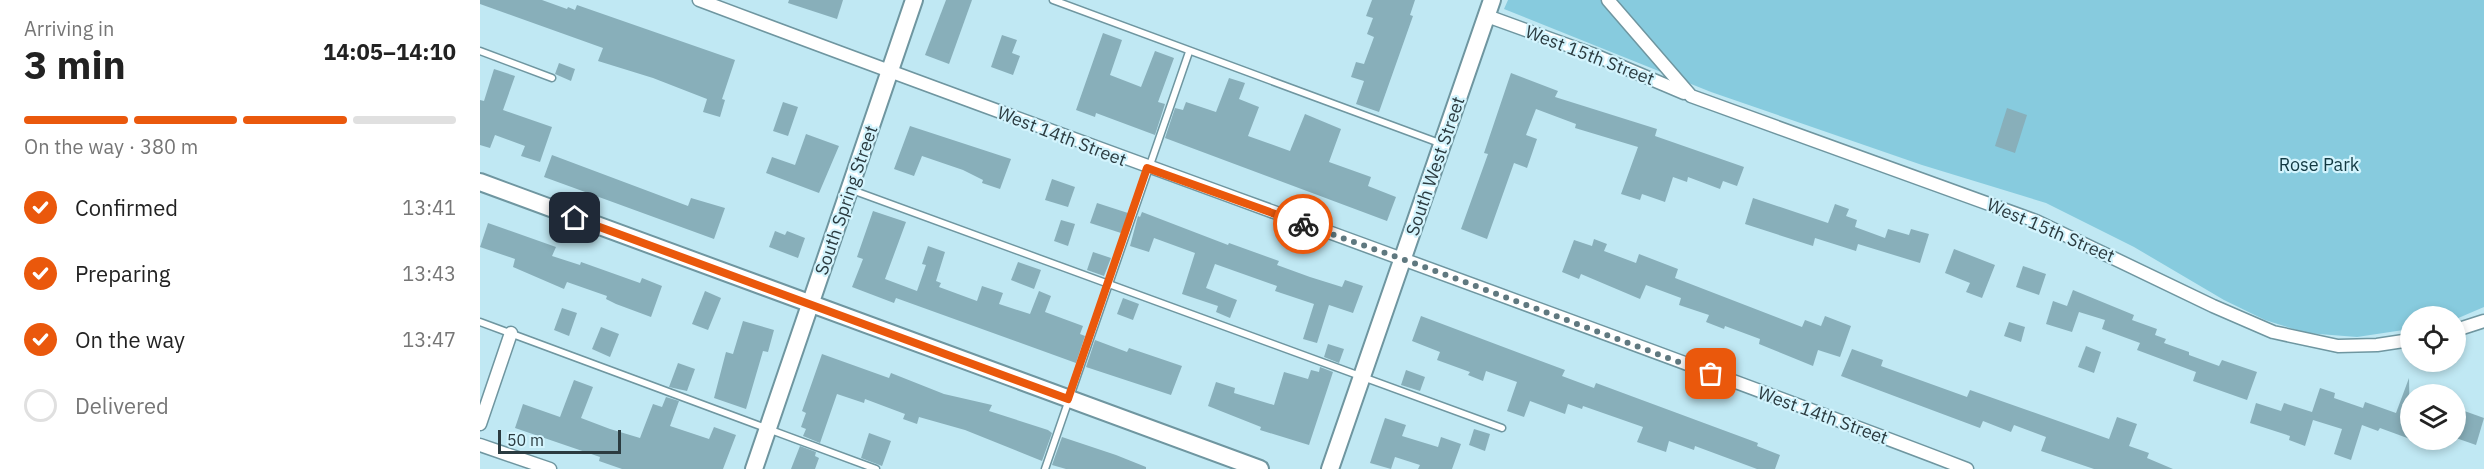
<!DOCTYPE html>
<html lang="en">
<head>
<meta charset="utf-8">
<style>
  :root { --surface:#fff; --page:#f6f6f6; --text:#222; --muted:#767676; --line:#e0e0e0; --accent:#ea580c }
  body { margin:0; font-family:"IBM Plex Sans",sans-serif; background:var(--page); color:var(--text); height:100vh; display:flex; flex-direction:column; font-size:22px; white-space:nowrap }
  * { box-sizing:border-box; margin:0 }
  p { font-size:20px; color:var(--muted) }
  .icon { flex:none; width:33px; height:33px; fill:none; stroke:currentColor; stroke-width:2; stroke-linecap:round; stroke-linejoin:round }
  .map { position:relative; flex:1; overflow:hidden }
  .side { display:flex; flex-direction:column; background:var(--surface); width:480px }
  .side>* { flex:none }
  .fabs { position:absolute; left:1920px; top:306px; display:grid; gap:12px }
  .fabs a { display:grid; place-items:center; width:66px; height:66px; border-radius:50%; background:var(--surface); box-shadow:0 3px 9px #0003; font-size:30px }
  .scale { position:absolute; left:18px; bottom:15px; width:123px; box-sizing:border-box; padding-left:6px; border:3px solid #2b3b40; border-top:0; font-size:16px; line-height:21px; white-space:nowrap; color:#2b3b40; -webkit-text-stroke:4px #d3f4fd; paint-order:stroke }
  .pin { position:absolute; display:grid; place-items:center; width:51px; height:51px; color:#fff; margin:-26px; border-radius:12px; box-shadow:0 3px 9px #0006 }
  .courier { position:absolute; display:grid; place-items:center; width:60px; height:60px; margin:-30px; border:4px solid #ea580c; border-radius:50%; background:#fff; color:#222; box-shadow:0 2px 8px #0007 }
  .headline em { font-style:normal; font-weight:800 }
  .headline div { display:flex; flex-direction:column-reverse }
  .headline { display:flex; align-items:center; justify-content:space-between; height:102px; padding:0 24px }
  h1 { font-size:39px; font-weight:800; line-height:45px }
  .bar { display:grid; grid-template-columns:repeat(4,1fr); gap:9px 6px; align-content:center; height:72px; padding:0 24px }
  .bar i { height:8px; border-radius:4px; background:var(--line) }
  .bar .on { background:var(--accent) }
  .bar p { grid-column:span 4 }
  ol { padding:0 24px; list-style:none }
  li { display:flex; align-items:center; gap:18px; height:66px }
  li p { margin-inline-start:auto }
  li .icon { padding:6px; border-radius:50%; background:var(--accent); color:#fff; stroke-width:4 }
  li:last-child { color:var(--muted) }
  li i { width:33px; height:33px; border:3px solid var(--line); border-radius:50% }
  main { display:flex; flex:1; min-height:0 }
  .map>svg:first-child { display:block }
  .green { fill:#87cbde }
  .building { fill:#88afba }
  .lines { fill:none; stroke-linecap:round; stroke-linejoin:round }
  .service-casing { stroke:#6f96a0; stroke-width:9 }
  .minor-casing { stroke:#6f96a0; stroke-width:15 }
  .tertiary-casing { stroke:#6f96a0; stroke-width:20 }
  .service { stroke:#fff; stroke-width:6 }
  .minor { stroke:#fff; stroke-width:12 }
  .tertiary { stroke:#fff; stroke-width:16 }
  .done { stroke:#5f787f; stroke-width:6; stroke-dasharray:0 10.8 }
  .route { stroke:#ea580c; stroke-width:8 }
  .labels { text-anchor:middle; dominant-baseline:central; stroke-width:4.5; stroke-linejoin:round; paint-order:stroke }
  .street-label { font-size:18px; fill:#2b3b40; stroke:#d3f4fd }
  .park-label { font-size:18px; fill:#133942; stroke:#d3f4fd }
</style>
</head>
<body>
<main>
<section class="side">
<div class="headline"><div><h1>3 min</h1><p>Arriving in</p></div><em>14:05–14:10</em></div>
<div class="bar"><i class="on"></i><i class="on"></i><i class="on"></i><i></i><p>On the way · 380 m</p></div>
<ol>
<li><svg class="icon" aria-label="check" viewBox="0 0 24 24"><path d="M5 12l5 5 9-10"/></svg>Confirmed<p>13:41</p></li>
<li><svg class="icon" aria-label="check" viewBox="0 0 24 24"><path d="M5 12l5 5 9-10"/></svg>Preparing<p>13:43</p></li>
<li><svg class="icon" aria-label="check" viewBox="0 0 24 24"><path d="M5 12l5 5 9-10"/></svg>On the way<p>13:47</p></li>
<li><i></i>Delivered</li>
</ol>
</section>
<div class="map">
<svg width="2004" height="469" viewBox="0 0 2004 469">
  <rect width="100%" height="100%" fill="#c0e8f3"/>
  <polygon class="green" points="1028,0 2004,0 2004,307 1976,319 1976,316 1930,316 1930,329 1877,337 1826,333 1785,320 1744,300 1654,247 1566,203 1442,165 1231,92 1024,9"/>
  <g class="building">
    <polygon points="0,0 62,0 87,9 88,7 95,10 97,5 255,60 242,99 245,100 240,117 223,112 227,99 173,78 118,61 123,48 0,4"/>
    <polygon points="309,0 363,0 357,19 308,3"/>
    <polygon points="466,0 492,0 469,64 445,55"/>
    <polygon points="892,0 935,0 930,15 933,16 899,112 876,104 884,81 871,77 876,62 884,64 894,37 887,34 893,18 886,16"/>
    <polygon points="623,33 642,40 630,75 661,87 675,51 694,58 678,102 685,104 675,135 616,113 615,117 596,110"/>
    <polygon points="522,35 537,40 532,53 540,56 533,75 511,67"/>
    <polygon points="79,63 95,69 91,81 75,74"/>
    <polygon points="14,69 35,76 23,110 72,127 60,162 41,156 45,146 15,135 10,148 0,145 0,100 4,101"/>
    <polygon points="1031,73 1078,91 1075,97 1177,129 1175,136 1264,167 1257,186 1243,181 1240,189 1208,177 1207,182 1193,177 1185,202 1162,194 1160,200 1141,194 1158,147 1095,128 1096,124 1056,109 1046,135 1057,139 1047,168 1034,163 1007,239 981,229 1008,154 1004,153"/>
    <polygon points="749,78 765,83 759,99 779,107 768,136 810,151 825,114 861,129 849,162 891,177 888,186 916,197 907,221 685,138 695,108 703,110 706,102 736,112"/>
    <polygon points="303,102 318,107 308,136 293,131"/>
    <polygon points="1527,108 1547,115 1535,153 1515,146"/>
    <polygon points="430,126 531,159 520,189 502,183 503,180 483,170 442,156 434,176 414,169"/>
    <polygon points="326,134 359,146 339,193 286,173 292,157 315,165"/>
    <polygon points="72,155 208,206 211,198 245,208 234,239 64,177"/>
    <polygon points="572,179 595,187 588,207 565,200"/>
    <polygon points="1273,198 1348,223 1355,204 1369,209 1366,216 1377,220 1375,227 1405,238 1408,229 1429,235 1431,229 1449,234 1440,263 1378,244 1376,251 1335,238 1333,246 1265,224"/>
    <polygon points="617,203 648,213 641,233 610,223"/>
    <polygon points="393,211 426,222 405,279 437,291 446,265 442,264 448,246 465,252 456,281 461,283 459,287 497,301 502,286 523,293 519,304 550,314 559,291 571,296 565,312 603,326 600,334 605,336 596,363 416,298 414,303 372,287 383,259 377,257"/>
    <polygon points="662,212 748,245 749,243 799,261 797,265 830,277 862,287 865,280 883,286 873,313 849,305 837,343 823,339 834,304 795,291 797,286 735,264 726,288 757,300 750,318 736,312 738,306 702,294 715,253 674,238 669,252 650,246 658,216 660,217"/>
    <polygon points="581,220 595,224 588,246 574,241"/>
    <polygon points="8,223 76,247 72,256 100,265 101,262 160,283 162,278 182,286 171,317 136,304 126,299 127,296 87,282 84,289 33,267 35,259 0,247"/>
    <polygon points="295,231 305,235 307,231 325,238 318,258 289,247"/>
    <polygon points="1114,239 1127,244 1124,251 1156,263 1159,254 1198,269 1195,278 1322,327 1325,320 1341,326 1345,316 1371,326 1360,357 1338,350 1333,366 1279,344 1280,339 1245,326 1244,329 1226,322 1229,315 1199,305 1201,298 1166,285 1160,299 1101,274 1099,279 1082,272 1094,240 1112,246"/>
    <polygon points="1474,249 1515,265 1502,298 1486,292 1490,283 1465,273"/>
    <polygon points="613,252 631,258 624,276 607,270"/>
    <polygon points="538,262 561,270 554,289 531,280"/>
    <polygon points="1543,266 1566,274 1559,295 1536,287"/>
    <polygon points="1593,290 1654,315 1652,320 1677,329 1675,335 1686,339 1684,343 1709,352 1709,355 1739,366 1742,360 1777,372 1767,400 1713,381 1716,372 1657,350 1660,343 1622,329 1625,320 1599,312 1592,332 1566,324 1573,301 1587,306"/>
    <polygon points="225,291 241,298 228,330 212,324"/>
    <polygon points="643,298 659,304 653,320 637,314"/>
    <polygon points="82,308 97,313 89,336 74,330"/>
    <polygon points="941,316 1085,370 1082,376 1114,388 1116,383 1278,443 1277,446 1300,455 1295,469 1277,469 1215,446 1214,450 1189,441 1186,452 1157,442 1163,427 1103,406 1102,409 1088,404 1085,414 1050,401 1044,417 1027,411 1037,382 1006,371 1003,381 988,375 990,372 957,360 960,352 932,341"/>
    <polygon points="263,321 294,330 288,352 283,351 266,409 234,398 246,352 253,354"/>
    <polygon points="1529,322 1545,327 1541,342 1524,336"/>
    <polygon points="121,327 139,334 130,357 112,349"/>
    <polygon points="615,340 647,352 649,348 702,366 691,395 606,367"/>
    <polygon points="848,344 864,349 859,363 844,357"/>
    <polygon points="1606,346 1621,352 1614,373 1598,367"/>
    <polygon points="1372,349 1403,360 1401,366 1487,397 1490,390 1629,439 1637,417 1657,424 1649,446 1669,453 1667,458 1693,469 1614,469 1561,451 1566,437 1534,425 1531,432 1503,421 1500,428 1417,397 1361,376"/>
    <polygon points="342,354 409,378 411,373 464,394 512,405 509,411 568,430 572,433 562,461 485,430 439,417 437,424 423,419 425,414 385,399 384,403 357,394 340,443 323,436 326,429 321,427 326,413 322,411"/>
    <polygon points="198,363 215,369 207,391 189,387"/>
    <polygon points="840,367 853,372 829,445 780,430 781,427 728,406 736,382 755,388 754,393 794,405 804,372 828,379 831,370 839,372"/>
    <polygon points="926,370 945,377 940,391 921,385"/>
    <polygon points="1929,378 1930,439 1900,428 1898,431 1882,425 1871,460 1854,454 1862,429 1833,420 1825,446 1809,440 1810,436 1770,423 1776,403 1801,411 1804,403 1832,412 1840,388 1855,393 1854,398 1883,408 1885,402 1916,413"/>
    <polygon points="94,380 113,387 101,418 130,429 160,438 173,404 182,407 186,397 199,401 190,426 229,439 234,427 256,435 243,469 142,469 119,461 120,457 35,428 43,404 80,417"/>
    <polygon points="1976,408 2004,418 1996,445 1976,438"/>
    <polygon points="905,418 926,425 922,436 958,447 961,437 981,444 972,469 938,469 940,465 915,457 911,469 890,463"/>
    <polygon points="994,429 1010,434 1005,451 989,445"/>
    <polygon points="389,433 411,441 402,466 381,458"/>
    <polygon points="582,437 636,455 666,467 666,469 586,469 572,465"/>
    <polygon points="320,446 336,452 335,456 339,458 335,469 311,469"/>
  </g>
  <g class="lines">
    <g class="service-casing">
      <g id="service">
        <polyline points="573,0 962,144"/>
        <polyline points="0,51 72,78"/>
        <polyline points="372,190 1022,428"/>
        <polyline points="0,322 396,469"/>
        <polyline points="565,469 709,52"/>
      </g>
    </g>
    <g class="minor-casing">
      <g id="minor">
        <path d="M219 0C641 159 1066 308 1487 469"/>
        <polyline points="1128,0 1211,96 1556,221 1733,306 1793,332 1858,346 1897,345 1930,340"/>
        <polyline points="1007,16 1112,54 1204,93"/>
        <polyline points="1976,330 2004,321"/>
        <polyline points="0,424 31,333"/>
        <polyline points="0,445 70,469"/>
      </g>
    </g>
    <g class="tertiary-casing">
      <g id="tertiary">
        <polyline points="0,182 780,469"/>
        <polyline points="274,469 434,0"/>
        <polyline points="850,469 1012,0"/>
      </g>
    </g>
    <use href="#service" class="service"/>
    <use href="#minor" class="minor"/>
    <use href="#tertiary" class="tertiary"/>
  </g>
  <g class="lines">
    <polyline class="done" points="823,224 942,266 1231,374"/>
    <polyline class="route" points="95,218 588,399 667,168 823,224"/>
  </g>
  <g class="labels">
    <g class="street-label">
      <text transform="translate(1110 55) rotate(21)">West 15th Street</text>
      <text transform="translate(582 136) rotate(21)">West 14th Street</text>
      <text transform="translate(955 166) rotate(-71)">South West Street</text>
      <text transform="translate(366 200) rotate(-71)">South Spring Street</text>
      <text transform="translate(1571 230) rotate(23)">West 15th Street</text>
      <text transform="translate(1343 415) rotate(20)">West 14th Street</text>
    </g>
    <g class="park-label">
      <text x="1839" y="164">Rose Park</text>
    </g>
  </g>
</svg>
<div class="fabs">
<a><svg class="icon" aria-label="locate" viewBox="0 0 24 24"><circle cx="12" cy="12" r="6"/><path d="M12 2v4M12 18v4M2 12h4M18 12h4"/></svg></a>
<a><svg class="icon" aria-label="layers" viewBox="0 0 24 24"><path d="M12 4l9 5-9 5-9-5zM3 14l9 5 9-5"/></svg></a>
</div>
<div class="scale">50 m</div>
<div class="pin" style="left:1231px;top:374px;background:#ea580c"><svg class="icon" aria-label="bag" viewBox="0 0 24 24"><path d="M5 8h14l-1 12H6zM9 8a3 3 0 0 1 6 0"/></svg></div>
<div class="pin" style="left:95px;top:218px;background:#1f2937"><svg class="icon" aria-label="home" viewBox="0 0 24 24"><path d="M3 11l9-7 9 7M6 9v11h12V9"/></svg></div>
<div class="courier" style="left:823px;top:224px"><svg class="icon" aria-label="bike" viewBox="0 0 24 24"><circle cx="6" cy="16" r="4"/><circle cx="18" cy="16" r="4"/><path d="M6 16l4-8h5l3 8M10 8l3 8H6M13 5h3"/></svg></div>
</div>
</main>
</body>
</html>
